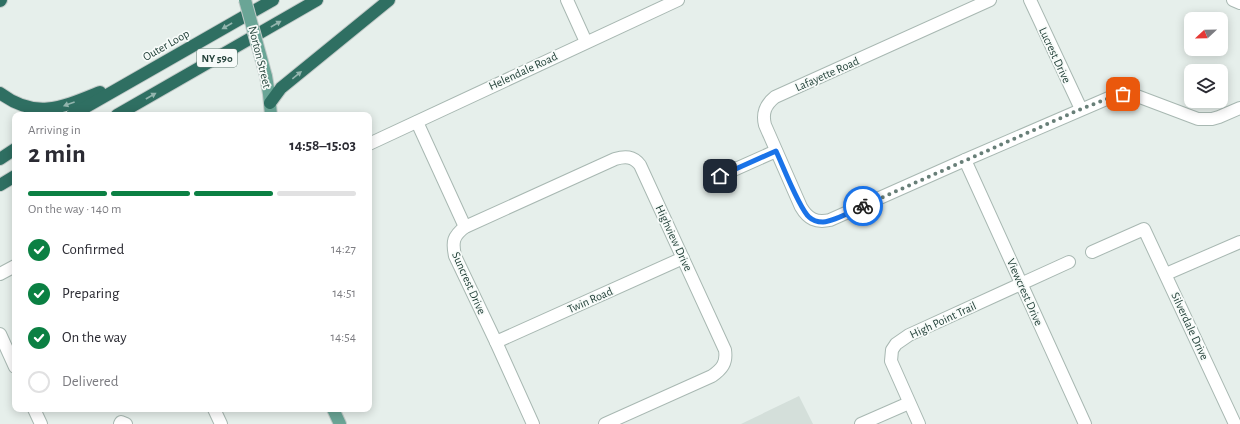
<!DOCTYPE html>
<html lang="en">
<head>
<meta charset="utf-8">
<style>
  :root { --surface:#fff; --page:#f7f7f7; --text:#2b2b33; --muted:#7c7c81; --line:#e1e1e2; --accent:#0b8043 }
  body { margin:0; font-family:"Alegreya Sans",sans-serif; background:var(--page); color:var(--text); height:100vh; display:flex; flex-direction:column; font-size:15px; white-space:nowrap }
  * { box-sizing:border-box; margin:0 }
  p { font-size:13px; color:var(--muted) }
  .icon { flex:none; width:22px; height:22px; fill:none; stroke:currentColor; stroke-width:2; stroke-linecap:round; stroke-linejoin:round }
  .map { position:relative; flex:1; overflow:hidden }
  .sheet { position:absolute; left:12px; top:112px; width:360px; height:300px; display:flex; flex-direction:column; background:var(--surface); border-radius:8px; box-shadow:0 2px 10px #0003 }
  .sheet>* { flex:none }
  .needle { width:26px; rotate:248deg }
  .tools { position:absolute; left:1184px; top:12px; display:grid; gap:8px }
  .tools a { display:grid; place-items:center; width:44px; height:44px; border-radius:8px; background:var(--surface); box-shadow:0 2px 10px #0003; font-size:20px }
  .pin { position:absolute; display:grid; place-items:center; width:34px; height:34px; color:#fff; margin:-17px; border-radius:8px; box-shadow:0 2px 6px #0006 }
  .courier { position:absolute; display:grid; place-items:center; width:40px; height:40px; margin:-20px; border:3px solid #1a73e8; border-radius:50%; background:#fff; color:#222; box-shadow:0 1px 5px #0007 }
  .summary em { font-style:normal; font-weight:700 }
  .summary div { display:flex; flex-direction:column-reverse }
  .summary { display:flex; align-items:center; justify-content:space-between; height:68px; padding:0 16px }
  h1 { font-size:26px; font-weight:700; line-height:30px }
  .bar { display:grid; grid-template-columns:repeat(4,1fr); gap:6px 4px; align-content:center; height:48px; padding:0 16px }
  .bar i { height:5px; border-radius:3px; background:var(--line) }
  .bar .current { background:var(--accent) }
  .bar p { grid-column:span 4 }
  ol { padding:0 16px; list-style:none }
  li { display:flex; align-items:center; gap:12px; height:44px }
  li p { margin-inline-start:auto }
  li .icon { padding:4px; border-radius:50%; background:var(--accent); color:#fff; stroke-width:4 }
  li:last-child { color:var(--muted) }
  li i { width:22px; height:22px; border:2px solid var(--line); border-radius:50% }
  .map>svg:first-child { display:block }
  .built { fill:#d4dfda }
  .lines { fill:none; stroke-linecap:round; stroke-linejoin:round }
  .minor-casing { stroke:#a8b8b2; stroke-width:14 }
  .major-casing { stroke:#c2cac8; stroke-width:14 }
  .highway-casing { stroke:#c2cac8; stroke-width:14 }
  .minor { stroke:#fff; stroke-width:12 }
  .major { stroke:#6aa596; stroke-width:12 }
  .highway { stroke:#2f6f62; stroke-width:12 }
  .major-bridge-casing { stroke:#c2cac8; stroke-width:14; stroke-linecap:butt }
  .major-bridge { stroke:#6aa596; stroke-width:12 }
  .oneway { fill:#93b5ae }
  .done { stroke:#687f78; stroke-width:4; stroke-dasharray:0 7.2 }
  .route { stroke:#1a73e8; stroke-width:5 }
  .labels { text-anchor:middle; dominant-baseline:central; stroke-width:3.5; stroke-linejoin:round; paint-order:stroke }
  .shield { fill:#f7fbf9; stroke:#637a73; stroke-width:1 }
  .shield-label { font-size:11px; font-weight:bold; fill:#24423a }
  .street-label { font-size:12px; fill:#24423a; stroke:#f7fbf9 }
</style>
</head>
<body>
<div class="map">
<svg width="1240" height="424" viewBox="0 0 1240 424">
  <rect width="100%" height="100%" fill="#e6efeb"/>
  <polygon class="built" points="799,396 813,424 741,424"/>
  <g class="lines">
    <g class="minor-casing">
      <g id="minor">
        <polyline points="567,0 586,42"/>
        <path d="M990 0 775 97C765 105 762 113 765 125L801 207C808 219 816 223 830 220L965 160 1111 97 1123 94 1137 96 1198 119H1212L1219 117 1240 108"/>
        <polyline points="1030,0 1081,109"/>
        <polyline points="1233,0 1240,3"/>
        <polyline points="417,122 465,227"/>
        <polyline points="369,144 678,0"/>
        <polyline points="965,160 1085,424"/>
        <polyline points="720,176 776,151"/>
        <polyline points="1092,252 1144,229 1235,424"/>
        <polyline points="0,274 15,266"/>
        <polyline points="1166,274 1240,242"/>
        <polyline points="0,334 15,367"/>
        <polyline points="496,342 683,258"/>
        <polyline points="34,409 41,424"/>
        <polyline points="214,409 221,424"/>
        <polyline points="120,424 121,422 126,424"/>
        <path d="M533 424 496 342 455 256C452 242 453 236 465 227L615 159C625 156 633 156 640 165L725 350C727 363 722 369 712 376L605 424"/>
        <polyline points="861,424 909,403"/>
        <polyline points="919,424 891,361 892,350 896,344 909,335 1069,262"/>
      </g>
    </g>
    <g class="major-casing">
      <g id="major">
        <polyline points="266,76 269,94 271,115"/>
        <polyline points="333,409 340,424"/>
      </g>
    </g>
    <g class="highway-casing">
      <g id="highway">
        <polyline points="0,1 1,0"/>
        <path d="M0 93C36 120 63 107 100 92"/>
        <polyline points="270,103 281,88 389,0"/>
        <polyline points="72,115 273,0"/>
        <polyline points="117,115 317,0"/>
        <polyline points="0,159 15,149"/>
        <polyline points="0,185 15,176"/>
      </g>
    </g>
    <use href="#minor" class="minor"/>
    <use href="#major" class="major"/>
    <use href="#highway" class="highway"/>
    <g class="major-bridge-casing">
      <polyline id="major-bridge" points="245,0 266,76"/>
    </g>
    <use href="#major-bridge" class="major-bridge"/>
  </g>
  <defs><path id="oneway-solid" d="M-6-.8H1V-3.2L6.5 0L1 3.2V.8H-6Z"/></defs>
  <g class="oneway">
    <use href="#oneway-solid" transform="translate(276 24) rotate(-30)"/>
    <use href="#oneway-solid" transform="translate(227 26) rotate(150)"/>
    <use href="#oneway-solid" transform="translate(297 75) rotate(-39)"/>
    <use href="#oneway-solid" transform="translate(151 96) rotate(-30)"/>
    <use href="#oneway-solid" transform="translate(69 104) rotate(160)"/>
  </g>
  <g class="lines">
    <polyline class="done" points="863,206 1081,109 1112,97 1123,94"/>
    <path class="route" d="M720 176 776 151C783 166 799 208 809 217 812 220 818 222 823 222 835 221 852 211 863 206"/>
  </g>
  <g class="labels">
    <rect class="shield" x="197" y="49" width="40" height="18" rx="3"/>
    <g class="shield-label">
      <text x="217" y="58">NY 590</text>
    </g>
    <g class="street-label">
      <text transform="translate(166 45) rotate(-30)">Outer Loop</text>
      <text transform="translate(1055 55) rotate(65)">Lucrest Drive</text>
      <text transform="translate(260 57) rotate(76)">Norton Street</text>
      <text transform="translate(523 71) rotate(-25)">Helendale Road</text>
      <text transform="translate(827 74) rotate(-24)">Lafayette Road</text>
      <text transform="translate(674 238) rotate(65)">Highview Drive</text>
      <text transform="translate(469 283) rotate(66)">Suncrest Drive</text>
      <text transform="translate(1025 292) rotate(66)">Viewcrest Drive</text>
      <text transform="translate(590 300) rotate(-24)">Twin Road</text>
      <text transform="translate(943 320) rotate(-25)">High Point Trail</text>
      <text transform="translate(1190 326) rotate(65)">Silverdale Drive</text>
    </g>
  </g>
</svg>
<div class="tools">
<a><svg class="needle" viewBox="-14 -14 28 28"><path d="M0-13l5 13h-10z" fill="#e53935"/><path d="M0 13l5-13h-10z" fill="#7c7c81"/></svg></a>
<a><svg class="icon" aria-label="layers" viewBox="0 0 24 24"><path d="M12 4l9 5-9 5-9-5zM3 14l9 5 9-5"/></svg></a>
</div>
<div class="pin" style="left:1123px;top:94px;background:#ea580c"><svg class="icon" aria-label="bag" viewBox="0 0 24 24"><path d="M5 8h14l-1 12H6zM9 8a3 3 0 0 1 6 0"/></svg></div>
<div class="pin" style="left:720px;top:176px;background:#1f2937"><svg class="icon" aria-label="home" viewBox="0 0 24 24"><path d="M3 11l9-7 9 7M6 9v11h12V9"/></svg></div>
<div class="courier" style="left:863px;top:206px"><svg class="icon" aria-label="bike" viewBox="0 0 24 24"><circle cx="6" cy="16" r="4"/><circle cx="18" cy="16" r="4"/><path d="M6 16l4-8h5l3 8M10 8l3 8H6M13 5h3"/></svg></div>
<section class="sheet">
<div class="summary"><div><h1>2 min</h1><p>Arriving in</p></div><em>14:58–15:03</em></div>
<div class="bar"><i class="current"></i><i class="current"></i><i class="current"></i><i></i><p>On the way · 140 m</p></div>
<ol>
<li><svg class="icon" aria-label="check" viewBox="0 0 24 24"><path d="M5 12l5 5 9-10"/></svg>Confirmed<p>14:27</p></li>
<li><svg class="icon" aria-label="check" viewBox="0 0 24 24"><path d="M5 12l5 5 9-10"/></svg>Preparing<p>14:51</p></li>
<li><svg class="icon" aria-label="check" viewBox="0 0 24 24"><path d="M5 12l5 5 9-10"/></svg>On the way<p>14:54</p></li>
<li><i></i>Delivered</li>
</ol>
</section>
</div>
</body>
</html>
